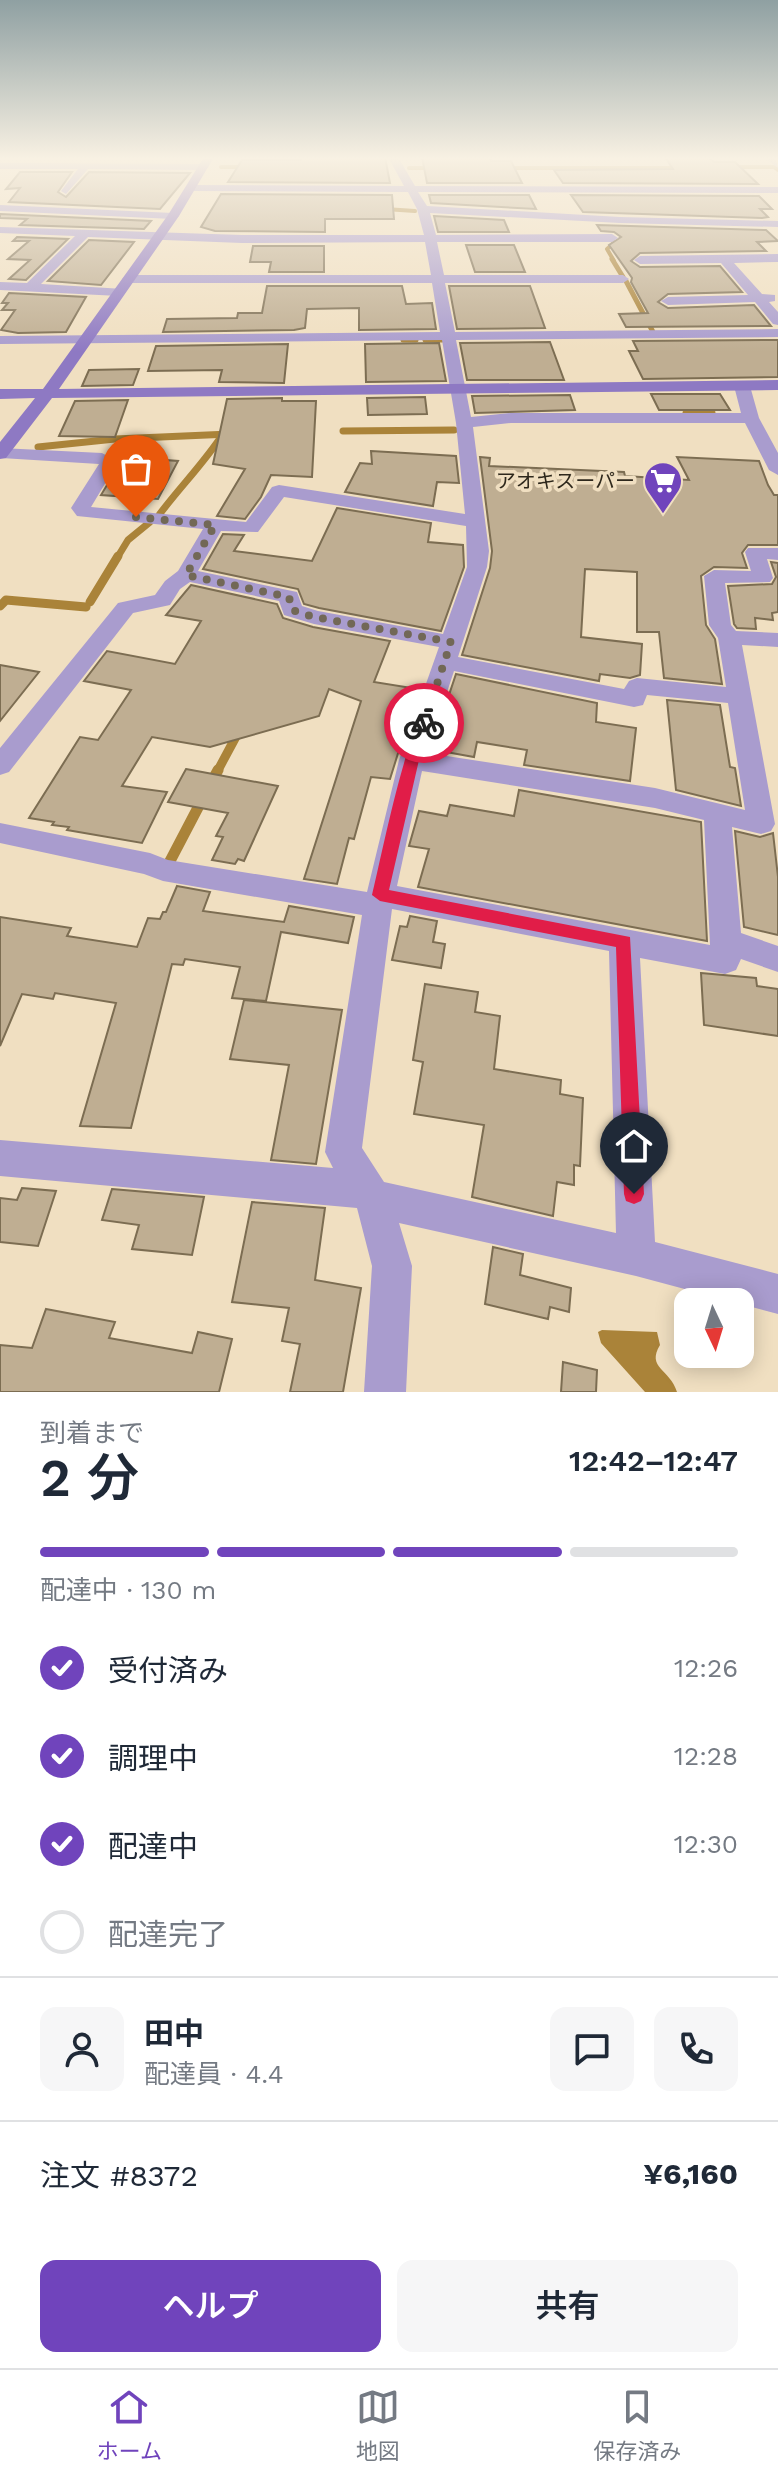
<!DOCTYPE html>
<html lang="ja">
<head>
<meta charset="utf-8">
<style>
  :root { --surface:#fff; --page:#f6f6f7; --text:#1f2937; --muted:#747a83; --line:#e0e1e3; --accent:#7044bc }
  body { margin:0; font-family:"Work Sans","Noto Sans JP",sans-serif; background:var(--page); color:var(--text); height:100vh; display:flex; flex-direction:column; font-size:30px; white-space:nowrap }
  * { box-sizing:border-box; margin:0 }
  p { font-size:26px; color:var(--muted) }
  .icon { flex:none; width:44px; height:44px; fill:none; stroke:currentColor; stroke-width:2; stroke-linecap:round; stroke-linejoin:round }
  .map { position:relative; height:1392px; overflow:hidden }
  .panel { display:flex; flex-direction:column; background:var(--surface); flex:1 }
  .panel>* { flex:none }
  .needle { width:52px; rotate:176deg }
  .tools { position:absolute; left:674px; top:1288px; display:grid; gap:16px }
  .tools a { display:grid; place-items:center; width:80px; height:80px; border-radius:16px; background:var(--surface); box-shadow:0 4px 20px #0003; font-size:40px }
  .pin { position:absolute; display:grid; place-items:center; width:68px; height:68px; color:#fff; margin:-82px -34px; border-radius:50% 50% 50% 0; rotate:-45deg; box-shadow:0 0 8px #0007 }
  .pin .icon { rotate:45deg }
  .courier { position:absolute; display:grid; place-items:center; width:80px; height:80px; margin:-40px; border:6px solid #e11d48; border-radius:50%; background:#fff; color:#222; box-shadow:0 2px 10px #0007 }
  .head em { font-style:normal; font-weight:600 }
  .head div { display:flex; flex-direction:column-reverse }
  .head { display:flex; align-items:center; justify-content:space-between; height:136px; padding:0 40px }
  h1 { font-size:52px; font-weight:600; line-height:60px }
  .bar { display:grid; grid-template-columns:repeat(4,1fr); gap:12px 8px; align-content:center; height:96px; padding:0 40px }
  .bar i { height:10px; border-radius:6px; background:var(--line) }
  .bar .on { background:var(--accent) }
  .bar p { grid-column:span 4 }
  .line { display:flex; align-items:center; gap:20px; padding:0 40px; border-top:2px solid var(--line) }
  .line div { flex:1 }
  .round { display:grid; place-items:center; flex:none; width:84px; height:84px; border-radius:16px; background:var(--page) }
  ol { padding:0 40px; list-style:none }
  li { display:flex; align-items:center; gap:24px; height:88px }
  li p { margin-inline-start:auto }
  li .icon { padding:8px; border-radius:50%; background:var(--accent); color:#fff; stroke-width:4 }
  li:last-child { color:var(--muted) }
  li i { width:44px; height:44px; border:4px solid var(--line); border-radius:50% }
  .cta { display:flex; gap:16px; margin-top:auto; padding:16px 40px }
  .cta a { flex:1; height:92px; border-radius:16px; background:var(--accent); color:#fff; font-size:32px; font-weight:600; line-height:92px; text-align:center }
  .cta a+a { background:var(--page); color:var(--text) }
  .tab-bar { display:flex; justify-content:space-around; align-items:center; height:112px; border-top:2px solid var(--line); background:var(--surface); font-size:22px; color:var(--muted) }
  .tab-bar a { display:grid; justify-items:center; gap:4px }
  .tab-bar .on { color:var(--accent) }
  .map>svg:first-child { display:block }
  .water { fill:#aa8339 }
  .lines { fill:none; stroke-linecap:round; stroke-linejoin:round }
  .stream-far4 { stroke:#aa8339; stroke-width:4 }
  .stream-far3 { stroke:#aa8339; stroke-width:5 }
  .stream-far2 { stroke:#aa8339; stroke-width:7 }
  .stream-far1 { stroke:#aa8339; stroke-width:9 }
  .stream { stroke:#aa8339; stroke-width:11 }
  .building { fill:#bfae92; stroke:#7c6d52; stroke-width:2 }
  .street { fill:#a99cce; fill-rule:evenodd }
  .secondary { fill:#8e79c3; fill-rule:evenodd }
  .route { fill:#e11d48 }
  .done { stroke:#726856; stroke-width:8; stroke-dasharray:0 14.4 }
  .labels { text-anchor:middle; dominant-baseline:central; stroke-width:7; stroke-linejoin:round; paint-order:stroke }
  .far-poi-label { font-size:20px; fill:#2e281c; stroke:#f0dfc1; text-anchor:end }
</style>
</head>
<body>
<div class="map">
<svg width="778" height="1392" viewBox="0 0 778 1392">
  <rect width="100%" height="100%" fill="#f0dfc1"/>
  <path class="water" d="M602 1330 657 1332 660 1345C646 1368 670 1369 677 1392H645L601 1343 598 1332Z"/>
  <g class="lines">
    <g class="stream-far4">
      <polyline points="221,167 249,167"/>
      <polyline points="728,167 774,167 778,170"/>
      <polyline points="409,168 433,168"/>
      <polyline points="504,168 681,168"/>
      <polyline points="385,209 415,211"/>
      <polyline points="613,240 614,243 607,249 614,261"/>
    </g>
    <g class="stream-far3">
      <polyline points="612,259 623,277"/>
      <polyline points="626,281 653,332"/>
      <polyline points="403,340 416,340"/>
      <polyline points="425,340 442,340"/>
    </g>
    <g class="stream-far2">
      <polyline points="686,413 712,413"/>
      <polyline points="343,431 454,430"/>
      <polyline points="38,447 115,439 230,434"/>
      <path d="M159 515C180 487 204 463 223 434"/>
      <polyline points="117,558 128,540 150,522"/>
    </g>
    <g class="stream-far1">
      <polyline points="90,602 118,556"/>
      <polyline points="0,606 6,600 86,607"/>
      <polyline points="217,772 239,731"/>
    </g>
    <g class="stream">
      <polyline points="210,785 218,770"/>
      <polyline points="169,863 203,798"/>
    </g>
  </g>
  <g class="building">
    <polygon points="301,157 385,157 390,183 228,182 242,160 301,160"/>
    <polygon points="422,157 490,157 491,161 511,161 522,183 427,183"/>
    <polygon points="665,157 708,157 714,162 735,162 758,184 563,183 554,170 673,169"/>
    <polygon points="20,172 72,172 58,192 66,197 89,172 190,173 160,209 9,202 20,188 6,189"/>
    <polygon points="221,194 392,195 394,219 325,219 325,232 215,231 201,227"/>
    <polygon points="429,195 529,195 536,209 431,203"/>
    <polygon points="571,195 759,196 772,209 760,209 768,217 762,218 583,212"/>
    <polygon points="0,214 151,221 144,229 20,225 27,219 0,218"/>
    <polygon points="434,216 504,220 509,232 438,232"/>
    <polygon points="597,225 766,230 778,241 757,242 766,251 640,253 631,261 640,267 720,266 742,292 668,294 658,302 668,308 754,305 771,326 626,327 619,314 648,313 631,282 632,278 609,245 621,237 614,232 601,231"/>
    <polygon points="17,237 68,239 26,280 9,279 30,260 8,259 29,241 13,241"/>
    <polygon points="89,240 134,242 101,285 48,281"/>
    <polygon points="466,245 514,245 525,272 475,272"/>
    <polygon points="253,246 324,246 324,272 269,272 271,262 250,262"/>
    <polygon points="267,286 402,286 406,304 432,303 436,329 359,330 359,308 307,309 305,328 294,330 163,332 167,319 237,318 238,313 262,313"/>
    <polygon points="449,286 530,286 545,328 457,329"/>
    <polygon points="9,293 86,297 66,332 18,333 1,330 15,310 2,310 8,303 2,303"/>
    <polygon points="778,340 778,377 643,379 629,351 638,351 633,341"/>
    <polygon points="550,342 564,380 467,380 460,343"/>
    <polygon points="439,343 446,381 366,382 365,344"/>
    <polygon points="288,344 284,383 219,382 222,370 148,371 156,346"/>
    <polygon points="139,369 133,385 82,386 89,370"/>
    <polygon points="651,394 720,394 730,410 659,410"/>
    <polygon points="570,395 575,410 475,413 472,396"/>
    <polygon points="425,397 427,414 368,415 367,398"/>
    <polygon points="282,398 282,401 316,401 312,477 271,475 261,497 245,519 217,516 245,469 213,464 227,399"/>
    <polygon points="128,400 115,437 59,436 75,401"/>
    <polygon points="371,451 456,456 459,483 437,482 433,506 345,492 360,463 372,464"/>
    <polygon points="124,457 178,461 158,499 101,495"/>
    <polygon points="480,457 490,458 489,466 624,472 625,476 689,480 677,457 759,461 768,485 774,495 778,495 778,545 748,545 742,553 747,568 714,567 701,576 706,625 715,639 722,684 664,678 659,632 637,632 637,572 585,569 581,637 642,644 640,675 630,678 600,674 599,681 462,655 490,568 492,551"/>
    <polygon points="337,508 431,523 428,542 463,545 464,567 441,631 319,608 304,604 298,589 203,569 223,534 244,535 234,551 312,561"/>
    <polygon points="771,562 778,563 778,612 772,613 773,620 755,618 756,629 737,628 734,624 728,586 772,584 776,577"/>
    <polygon points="191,585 277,604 283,618 313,627 390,641 374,682 418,689 390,779 371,777 354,839 349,838 337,884 304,879 361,701 329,689 319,716 210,747 152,737 122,786 167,792 142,843 67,830 69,827 52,825 54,822 29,818 80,737 98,740 131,690 84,681 107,651 175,664 201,621 166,615"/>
    <polygon points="0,665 39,672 0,721"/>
    <polygon points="456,674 597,703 596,722 636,728 630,781 524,765 527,750 477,742 474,757 446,752 459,709 445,707"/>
    <polygon points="667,700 720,705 730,767 735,768 741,806 676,790"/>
    <polygon points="186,769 278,786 244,861 238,859 235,864 212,860 223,837 216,836 228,813 168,802"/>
    <polygon points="519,790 701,822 707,941 418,887 429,849 409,846 419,811 447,816 450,805 514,816"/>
    <polygon points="735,831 760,837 773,833 778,877 778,935 744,927"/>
    <polygon points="177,886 210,892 203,911 284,922 289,906 354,917 348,943 281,932 266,1001 232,998 240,967 185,959 183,965 172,964 131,1128 80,1126 116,1003 55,993 53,999 22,994 0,1046 0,917 71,928 67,936 137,947 148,918 160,919 163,912 166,912"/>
    <polygon points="410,916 437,921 433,942 445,944 441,968 392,960 400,926 407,927"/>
    <polygon points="701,973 756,978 757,986 778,989 778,1036 704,1025"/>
    <polygon points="425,984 478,992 475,1012 500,1016 494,1069 561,1080 560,1094 583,1098 580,1166 574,1165 574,1185 557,1182 553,1216 472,1197 484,1125 414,1114 423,1062 413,1060"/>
    <polygon points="244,1000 342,1010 316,1164 271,1160 289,1065 230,1059"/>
    <polygon points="22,1188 56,1191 38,1246 0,1242 0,1198 17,1200"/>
    <polygon points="112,1189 204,1197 192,1255 132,1249 139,1225 102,1220"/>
    <polygon points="252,1202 325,1208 315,1280 361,1288 343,1392 290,1392 300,1344 282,1341 289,1308 232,1302"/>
    <polygon points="493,1247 523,1254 520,1275 571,1288 569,1312 550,1307 548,1319 485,1304"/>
    <polygon points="46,1309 115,1322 109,1338 192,1353 198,1332 232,1339 219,1392 0,1392 0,1345 32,1348"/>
    <polygon points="563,1362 597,1370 596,1392 561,1392"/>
  </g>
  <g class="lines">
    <g class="street">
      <path d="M388 157H398L415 186 778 187V193L418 192 427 206 620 217 778 221V227L620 223 430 213 436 235 612 234 618 238 612 242H437L444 275H623L629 279 623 283H445L455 332 778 329V337L456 340 471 417 511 413H741L734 386 742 381 750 386 759 418 778 453V475L769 470 745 423H511L473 427 489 551 487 567 458 657 624 689 629 681 637 678 726 687 718 638 709 625 704 576 714 570 751 571 745 552 748 548H778V560L767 559 773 578 770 582 725 583 731 625 736 631 778 633V647L742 645 775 824 771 831 761 834 732 827 741 933 778 946V972L741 959 736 970 725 974 640 958 655 1242 778 1274V1314L636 1276 399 1223 412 1266 406 1392H364L372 1266 357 1208 0 1176V1140L333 1168 325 1152 362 915 163 881 144 874 0 843V823L150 853 168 860 367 892 399 760 439 647 314 624 284 615 279 601 190 582 180 589 170 605 133 613 9 772 0 775V748L118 603 155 595 165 581 178 571 203 529 77 516 71 508 99 464 1 458 0 448 102 453 118 462 91 507 246 522 272 487 279 485 465 514 456 423 442 340 0 344V336L440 332 432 283H128L122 279 128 275H431L425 242 242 243 88 237 41 284 124 289 126 292 119 296 0 290V282L27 283 75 236 0 233V227L242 235H424L417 209 408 192 192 191 187 188 192 185 404 186ZM284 497 466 526 467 567 443 634 318 611 302 606 297 592 198 571 221 531 258 532ZM454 671 634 707 643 705 647 695 728 703 745 810 655 788 427 753ZM422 771 655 808 704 820 710 945 397 886ZM392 909 609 951 616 1233 384 1182 362 1148Z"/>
      <polygon points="764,157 775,157 778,168"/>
      <polygon points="0,163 204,164 209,167 204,170 88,169 66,194 61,191 78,169 0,169"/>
      <polygon points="0,205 173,213 179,216 173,219 0,211"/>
      <polygon points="778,254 778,262 734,263 762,294 775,295 775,301 769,302 778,312 778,325 773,324 755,302 668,305 661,301 668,297 748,295 721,263 640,264 634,260 640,256"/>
    </g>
    <polygon class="secondary" points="204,157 214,157 179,216 59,389 778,380 778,390 52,398 6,458 0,459 0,442 35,398 0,399 0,389 43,389 168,215"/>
  </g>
  <linearGradient id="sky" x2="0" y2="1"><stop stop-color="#8fa0a2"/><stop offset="0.45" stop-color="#f8f1e3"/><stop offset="1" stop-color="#f8f1e3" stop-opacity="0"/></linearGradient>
  <rect width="778" height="352" fill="url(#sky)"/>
  <path class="route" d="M424 718 431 723 419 760 389 890 630 937 644 1194 641 1201 634 1204 626 1201 624 1194 616 947 380 901 372 895C379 868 407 726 424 718Z"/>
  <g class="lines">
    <polyline class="done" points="136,517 215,525 186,575 289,597 292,610 314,617 451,642 424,723"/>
  </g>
  <defs>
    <g id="supermarket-pin" transform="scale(2)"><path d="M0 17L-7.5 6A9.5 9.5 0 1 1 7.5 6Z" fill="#7044bc" stroke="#f0dfc1"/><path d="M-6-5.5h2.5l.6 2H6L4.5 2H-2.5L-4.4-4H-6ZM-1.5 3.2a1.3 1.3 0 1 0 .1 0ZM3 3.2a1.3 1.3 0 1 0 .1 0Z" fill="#fff"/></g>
  </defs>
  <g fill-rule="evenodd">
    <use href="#supermarket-pin" x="663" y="481"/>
  </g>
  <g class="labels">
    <g class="far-poi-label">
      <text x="635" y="481">アオキスーパー</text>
    </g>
  </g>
</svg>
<div class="tools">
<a><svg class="needle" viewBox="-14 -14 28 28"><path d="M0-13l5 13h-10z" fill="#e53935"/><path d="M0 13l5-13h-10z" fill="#747a83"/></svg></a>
</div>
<div class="pin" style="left:136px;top:517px;background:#ea580c"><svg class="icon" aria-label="bag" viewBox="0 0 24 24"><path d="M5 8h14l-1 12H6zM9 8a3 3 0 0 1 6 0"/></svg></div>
<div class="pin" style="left:634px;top:1194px;background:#1f2937"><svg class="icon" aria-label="home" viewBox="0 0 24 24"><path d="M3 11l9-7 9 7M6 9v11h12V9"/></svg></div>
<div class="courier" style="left:424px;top:723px"><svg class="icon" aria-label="bike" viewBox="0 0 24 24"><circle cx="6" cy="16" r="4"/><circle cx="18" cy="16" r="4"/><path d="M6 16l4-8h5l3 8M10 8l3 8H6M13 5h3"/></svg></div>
</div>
<section class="panel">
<div class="head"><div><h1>2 分</h1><p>到着まで</p></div><em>12:42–12:47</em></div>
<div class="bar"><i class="on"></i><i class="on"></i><i class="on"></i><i></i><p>配達中 · 130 m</p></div>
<ol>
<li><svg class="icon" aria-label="check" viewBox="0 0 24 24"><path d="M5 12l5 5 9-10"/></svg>受付済み<p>12:26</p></li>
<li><svg class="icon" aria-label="check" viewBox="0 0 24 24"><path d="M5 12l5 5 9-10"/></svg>調理中<p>12:28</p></li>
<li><svg class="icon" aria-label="check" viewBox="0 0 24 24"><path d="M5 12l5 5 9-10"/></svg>配達中<p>12:30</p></li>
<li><i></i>配達完了</li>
</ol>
<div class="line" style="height:144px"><a class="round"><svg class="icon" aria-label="person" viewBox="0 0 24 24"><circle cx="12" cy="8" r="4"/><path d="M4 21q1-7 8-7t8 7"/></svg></a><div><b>田中</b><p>配達員 · 4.4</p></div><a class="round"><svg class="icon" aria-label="chat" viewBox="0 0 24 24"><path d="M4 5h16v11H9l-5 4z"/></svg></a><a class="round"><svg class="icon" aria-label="phone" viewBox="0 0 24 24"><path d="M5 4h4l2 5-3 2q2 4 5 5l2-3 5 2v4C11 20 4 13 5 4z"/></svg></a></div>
<div class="line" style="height:104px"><div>注文 #8372</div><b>¥6,160</b></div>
<div class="cta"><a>ヘルプ</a><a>共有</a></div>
</section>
<nav class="tab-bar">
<a class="on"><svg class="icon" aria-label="home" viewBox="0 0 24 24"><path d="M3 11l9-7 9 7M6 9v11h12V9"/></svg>ホーム</a>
<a><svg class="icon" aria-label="map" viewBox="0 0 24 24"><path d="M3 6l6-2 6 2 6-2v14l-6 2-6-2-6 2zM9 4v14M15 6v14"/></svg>地図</a>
<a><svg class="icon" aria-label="saved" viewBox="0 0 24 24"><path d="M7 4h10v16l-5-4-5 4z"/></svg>保存済み</a>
</nav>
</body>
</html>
